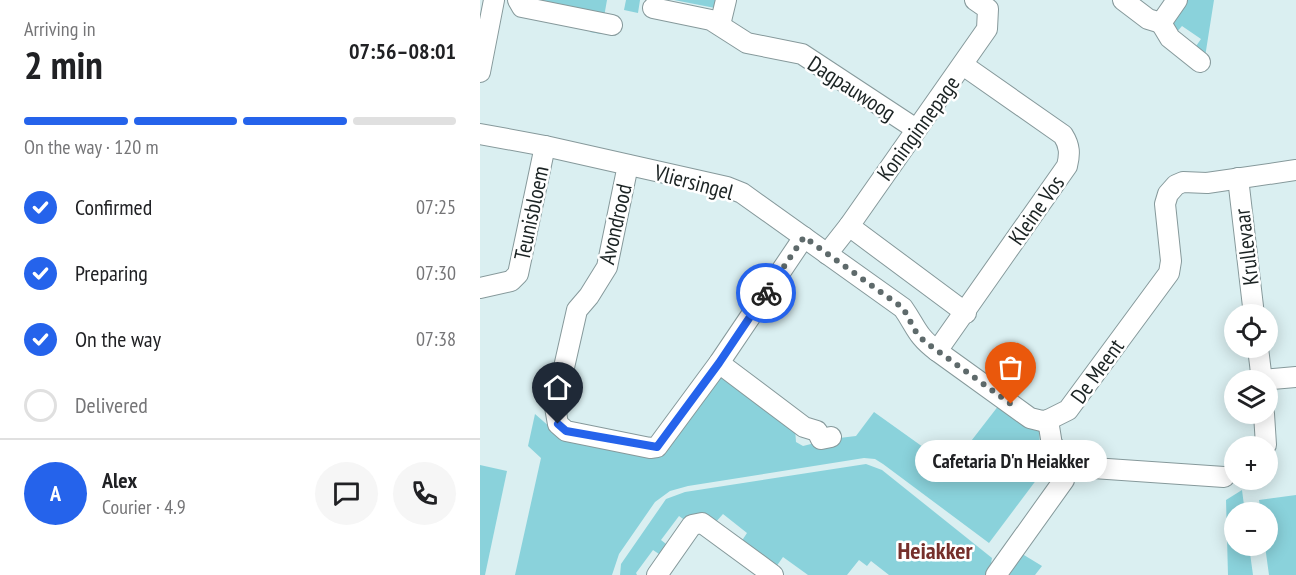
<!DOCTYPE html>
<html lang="en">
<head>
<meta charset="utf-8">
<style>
  :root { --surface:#fff; --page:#f6f6f6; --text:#202124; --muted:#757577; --line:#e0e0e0; --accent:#2563eb }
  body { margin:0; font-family:"PT Sans Narrow",sans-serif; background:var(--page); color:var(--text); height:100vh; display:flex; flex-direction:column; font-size:22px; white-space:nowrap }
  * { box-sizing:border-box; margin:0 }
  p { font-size:20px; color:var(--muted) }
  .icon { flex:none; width:33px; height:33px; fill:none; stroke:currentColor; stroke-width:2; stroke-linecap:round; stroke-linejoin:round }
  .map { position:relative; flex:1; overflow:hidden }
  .side { display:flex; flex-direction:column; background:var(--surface); width:480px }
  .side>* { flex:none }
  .buttons { position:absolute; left:744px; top:304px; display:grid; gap:12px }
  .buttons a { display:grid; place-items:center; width:54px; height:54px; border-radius:50%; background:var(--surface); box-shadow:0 3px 15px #0003; font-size:30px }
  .pin { position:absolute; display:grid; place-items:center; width:51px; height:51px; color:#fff; margin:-62px -26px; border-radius:50% 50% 50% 0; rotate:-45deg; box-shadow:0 0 6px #0007 }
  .pin .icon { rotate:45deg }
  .courier { position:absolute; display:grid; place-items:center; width:60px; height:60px; margin:-30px; border:4px solid #2563eb; border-radius:50%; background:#fff; color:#222; box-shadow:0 2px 8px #0007 }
  .bubble { position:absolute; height:42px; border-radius:21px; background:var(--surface); box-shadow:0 3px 15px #0003; font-size:20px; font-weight:800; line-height:42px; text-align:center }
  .summary em { font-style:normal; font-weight:800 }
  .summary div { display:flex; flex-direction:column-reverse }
  .summary { display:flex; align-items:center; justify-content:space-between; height:102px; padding:0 24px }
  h1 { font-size:39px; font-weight:800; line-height:45px }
  .bar { display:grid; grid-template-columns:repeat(4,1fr); gap:9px 6px; align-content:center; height:72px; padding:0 24px }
  .bar i { height:8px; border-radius:4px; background:var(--line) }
  .bar .on { background:var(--accent) }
  .bar p { grid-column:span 4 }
  .line { display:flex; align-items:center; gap:15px; padding:0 24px; border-top:2px solid var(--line) }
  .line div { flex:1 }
  .round { display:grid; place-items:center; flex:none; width:63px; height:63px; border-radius:32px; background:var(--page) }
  ol { padding:0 24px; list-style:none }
  li { display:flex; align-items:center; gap:18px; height:66px }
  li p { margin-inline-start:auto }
  li .icon { padding:6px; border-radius:50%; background:var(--accent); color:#fff; stroke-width:4 }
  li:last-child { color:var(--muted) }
  li i { width:33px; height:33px; border:3px solid var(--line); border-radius:50% }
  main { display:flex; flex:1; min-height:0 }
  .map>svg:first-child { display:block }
  .green { fill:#8ad2db }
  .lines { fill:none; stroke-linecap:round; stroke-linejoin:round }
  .minor-casing { stroke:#86999b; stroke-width:22 }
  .minor { stroke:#fff; stroke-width:20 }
  .done { stroke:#5e6a6b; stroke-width:6; stroke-dasharray:0 10.8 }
  .route { stroke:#2563eb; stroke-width:8 }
  .labels { text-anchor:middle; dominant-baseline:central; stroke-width:5; stroke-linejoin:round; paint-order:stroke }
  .street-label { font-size:22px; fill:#1b2323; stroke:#fff }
  .neighbourhood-label { font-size:24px; font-weight:bold; fill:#752f2b; stroke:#fff }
</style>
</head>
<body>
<main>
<section class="side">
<div class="summary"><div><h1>2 min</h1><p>Arriving in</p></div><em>07:56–08:01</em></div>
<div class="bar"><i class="on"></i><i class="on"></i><i class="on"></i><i></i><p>On the way · 120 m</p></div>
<ol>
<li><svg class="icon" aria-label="check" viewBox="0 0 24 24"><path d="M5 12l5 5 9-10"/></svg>Confirmed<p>07:25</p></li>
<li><svg class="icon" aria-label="check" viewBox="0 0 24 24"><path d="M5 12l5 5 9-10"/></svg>Preparing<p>07:30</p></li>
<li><svg class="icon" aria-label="check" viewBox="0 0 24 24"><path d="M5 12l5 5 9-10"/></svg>On the way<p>07:38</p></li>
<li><i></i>Delivered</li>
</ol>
<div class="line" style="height:108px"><b class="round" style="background:var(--accent);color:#fff">A</b><div><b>Alex</b><p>Courier · 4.9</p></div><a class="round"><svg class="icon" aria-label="chat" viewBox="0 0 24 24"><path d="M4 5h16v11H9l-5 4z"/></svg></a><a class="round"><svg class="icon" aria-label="phone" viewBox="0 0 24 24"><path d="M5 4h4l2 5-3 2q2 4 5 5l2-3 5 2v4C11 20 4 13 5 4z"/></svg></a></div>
</section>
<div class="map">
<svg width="816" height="575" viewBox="0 0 816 575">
  <rect width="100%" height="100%" fill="#daeff1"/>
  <g class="green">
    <polygon points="46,0 127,0 121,34 110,32 113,17"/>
    <polygon points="146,0 160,0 158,13 144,10"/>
    <polygon points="194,0 237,0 235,8"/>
    <polygon points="705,0 734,0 725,57 714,49 721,39 702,26 695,34 692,22"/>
    <polygon points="236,371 315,429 316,442 323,446 351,439 376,436 394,412 471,467 519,405 559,423 560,450 582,468 569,463 509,543 403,464 395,459 384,458 208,486 190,491 175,502 139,554 132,575 35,575 61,458 48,446 55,414 79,435 178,452"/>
    <polygon points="386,464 402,470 512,558 509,575 409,575 391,561 387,566 379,560 367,575 328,575 303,557 296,567 261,542 267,533 243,514 235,523 206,521 199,516 181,540 190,547 182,556 173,550 156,573 157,575 140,575 141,564 186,499 205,492"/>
    <polygon points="0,465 27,471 5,575 0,575"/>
    <polygon points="762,490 765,513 754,513 754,546 769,546 773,575 748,575 746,500"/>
    <polygon points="816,495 816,575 789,575 785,546 788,546 788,513 781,513 779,500"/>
    <polygon points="539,552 562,566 555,575 529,575 536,565 533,561"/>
  </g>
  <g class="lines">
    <g class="minor-casing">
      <g id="minor">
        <polyline points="38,0 42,7 132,25"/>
        <polyline points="643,0 668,19 681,23 697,0"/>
        <polyline points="173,8 231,20 267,43 322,54 436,129"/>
        <polyline points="681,23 690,38 720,62"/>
        <polyline points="240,25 246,0"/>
        <polyline points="0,72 14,0"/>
        <path d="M0 134 65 146 247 187 262 193 423 308C437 328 436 335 457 351L550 418 562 421 568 420"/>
        <polyline points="148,165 127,267 109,296 97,310 75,407 78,424 86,431 170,448 177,447 239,363 324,237"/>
        <polyline points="758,178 774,315"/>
        <polyline points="369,226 486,313"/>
        <polyline points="347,254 369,226 507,29 508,9 495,0"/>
        <polyline points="0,288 31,281 38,274 65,146"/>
        <polyline points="778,348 782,381"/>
        <path d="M457 351 587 166C590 154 590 146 583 135L483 65"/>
        <polyline points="239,363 324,427 337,431 341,439 351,437"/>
        <polyline points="782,380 816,377"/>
        <polyline points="784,414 786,445"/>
        <polyline points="744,477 613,468 596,464 572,445 568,420 588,410 689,273 691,261 685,204 688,194 696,185 703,182 727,183 816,170"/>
        <polyline points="177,575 212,525 222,523 293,575"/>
        <polyline points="516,575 584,480"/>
      </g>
    </g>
    <use href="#minor" class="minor"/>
  </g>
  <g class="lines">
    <polyline class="done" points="286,293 324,237 423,308 436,332 444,341 531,404"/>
    <polyline class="route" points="78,424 86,431 177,447 239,363 286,293"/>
  </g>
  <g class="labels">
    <g class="street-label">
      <text transform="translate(372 88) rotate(33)">Dagpauwoog</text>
      <text transform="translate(438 128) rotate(-54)">Koninginnepage</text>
      <text transform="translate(214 182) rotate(15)">Vliersingel</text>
      <text transform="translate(556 210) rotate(-55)">Kleine Vos</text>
      <text transform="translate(51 213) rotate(-78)">Teunisbloem</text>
      <text transform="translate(135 224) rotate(-77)">Avondrood</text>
      <text transform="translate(766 247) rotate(-97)">Krullevaar</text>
      <text transform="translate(617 371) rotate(-54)">De Meent</text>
    </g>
    <g class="neighbourhood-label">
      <text x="455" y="550">Heiakker</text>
    </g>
  </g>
</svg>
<div class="buttons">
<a><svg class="icon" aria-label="locate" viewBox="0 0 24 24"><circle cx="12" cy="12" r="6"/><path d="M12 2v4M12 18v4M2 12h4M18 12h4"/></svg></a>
<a><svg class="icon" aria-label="layers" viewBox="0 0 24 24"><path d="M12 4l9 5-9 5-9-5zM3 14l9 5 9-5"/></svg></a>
<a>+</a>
<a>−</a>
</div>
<div class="pin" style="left:531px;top:404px;background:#ea580c"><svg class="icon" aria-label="bag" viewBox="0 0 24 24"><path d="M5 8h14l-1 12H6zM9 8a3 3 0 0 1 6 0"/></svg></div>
<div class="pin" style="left:78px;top:424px;background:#1f2937"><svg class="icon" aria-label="home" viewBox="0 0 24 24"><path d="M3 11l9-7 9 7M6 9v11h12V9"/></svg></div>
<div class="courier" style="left:286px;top:293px"><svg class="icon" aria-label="bike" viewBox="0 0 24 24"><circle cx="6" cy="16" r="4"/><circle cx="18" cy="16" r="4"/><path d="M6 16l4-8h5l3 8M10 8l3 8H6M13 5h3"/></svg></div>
<div class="bubble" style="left:435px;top:440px;width:192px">Cafetaria D'n Heiakker</div>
</div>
</main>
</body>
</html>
